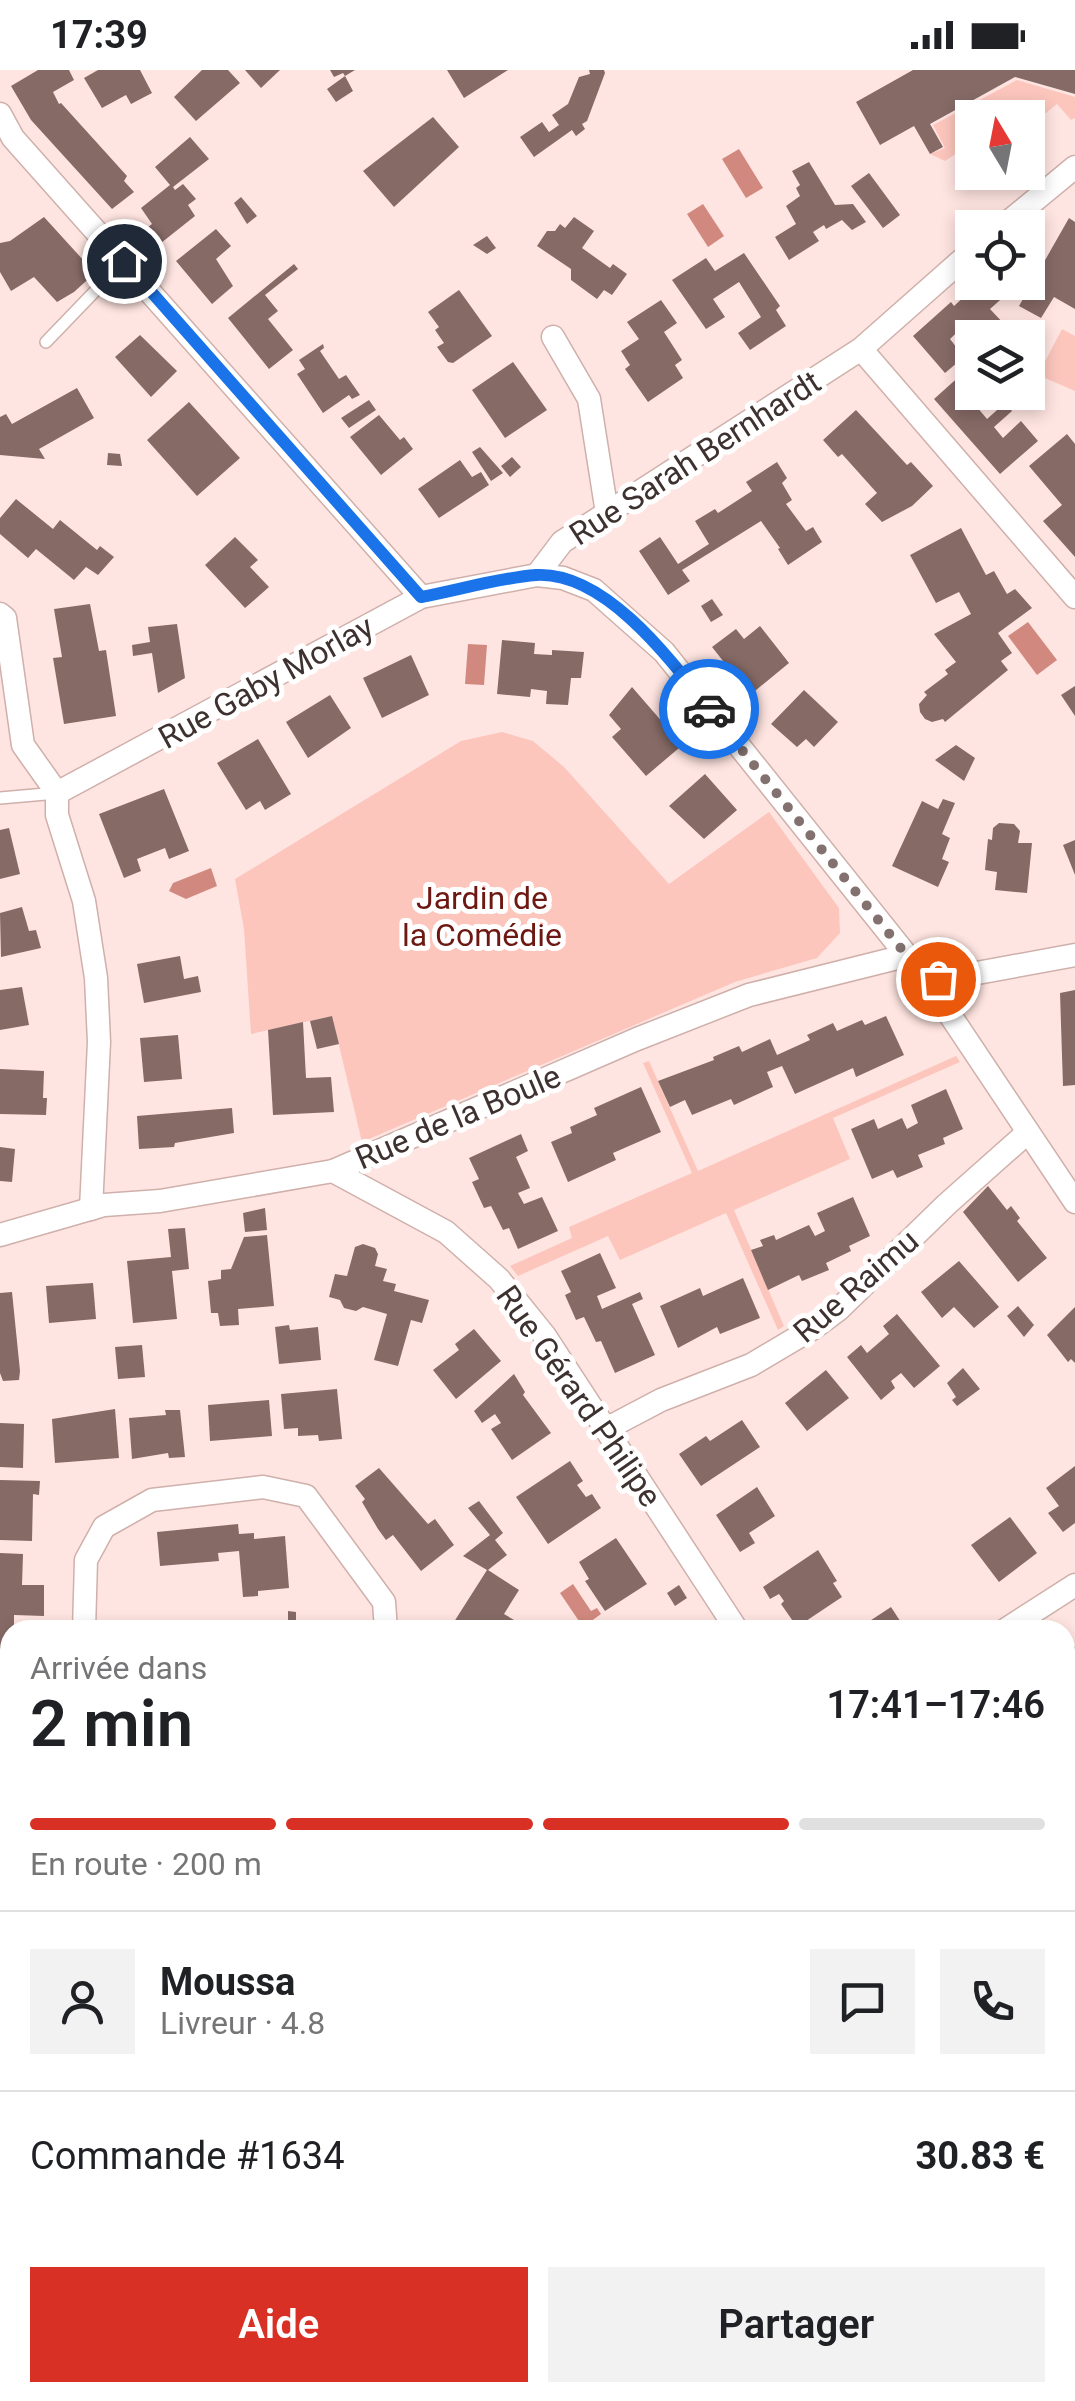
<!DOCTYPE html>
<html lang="fr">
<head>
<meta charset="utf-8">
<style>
  :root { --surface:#fff; --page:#f2f2f2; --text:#202124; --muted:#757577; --line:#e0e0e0; --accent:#d93025 }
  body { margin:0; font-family:Roboto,sans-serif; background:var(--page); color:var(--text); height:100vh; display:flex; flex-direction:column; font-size:38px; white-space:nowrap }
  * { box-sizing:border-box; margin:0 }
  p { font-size:32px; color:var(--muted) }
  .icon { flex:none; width:55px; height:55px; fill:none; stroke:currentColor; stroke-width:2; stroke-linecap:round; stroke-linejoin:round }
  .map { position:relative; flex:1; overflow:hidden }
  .panel { position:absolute; left:0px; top:1550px; width:1075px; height:782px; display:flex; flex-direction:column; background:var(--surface); border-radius:30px 30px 0 0; box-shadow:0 5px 15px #0003 }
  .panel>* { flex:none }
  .needle { width:65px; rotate:350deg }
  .fabs { position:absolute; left:955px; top:30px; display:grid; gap:20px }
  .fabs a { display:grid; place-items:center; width:90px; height:90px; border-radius:0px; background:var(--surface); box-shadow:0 5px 15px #0003; font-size:50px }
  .pin { position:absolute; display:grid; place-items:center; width:85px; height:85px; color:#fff; margin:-42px; border:5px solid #fff; border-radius:50%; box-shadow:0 2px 10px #0007 }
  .courier { position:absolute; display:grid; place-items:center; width:100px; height:100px; margin:-50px; border:8px solid #1a73e8; border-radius:50%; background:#fff; color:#222; box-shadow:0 2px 12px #0007 }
  .overview em { font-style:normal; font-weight:600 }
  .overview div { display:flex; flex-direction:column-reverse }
  .overview { display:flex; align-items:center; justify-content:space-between; height:170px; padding:0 30px }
  h1 { font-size:65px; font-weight:600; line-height:75px }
  .bar { display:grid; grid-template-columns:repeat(4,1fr); gap:15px 10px; align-content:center; height:120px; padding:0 30px }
  .bar i { height:12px; border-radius:8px; background:var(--line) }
  .bar .current { background:var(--accent) }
  .bar p { grid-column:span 4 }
  .line { display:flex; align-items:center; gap:25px; padding:0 30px; border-top:2px solid var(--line) }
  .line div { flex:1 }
  .round { display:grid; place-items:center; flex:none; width:105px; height:105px; border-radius:0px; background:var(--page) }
  .action { display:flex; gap:20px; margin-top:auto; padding:20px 30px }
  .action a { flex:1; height:115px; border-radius:0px; background:var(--accent); color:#fff; font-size:40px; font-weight:600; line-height:115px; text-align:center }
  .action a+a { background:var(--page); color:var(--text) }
  .status { display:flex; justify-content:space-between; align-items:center; height:70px; padding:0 50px; background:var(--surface); direction:ltr }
  .status svg { height:28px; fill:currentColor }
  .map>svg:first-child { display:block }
  .built { fill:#f7d7d2 }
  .green { fill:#fcc6bd }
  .water { fill:#d1897f }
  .building { fill:#866a66 }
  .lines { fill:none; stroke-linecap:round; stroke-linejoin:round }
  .lane-casing { stroke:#cfb0ab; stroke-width:14 }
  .street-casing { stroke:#cfb0ab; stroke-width:25 }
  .lane { stroke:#fff; stroke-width:11 }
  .street { stroke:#fff; stroke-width:22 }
  .rail { stroke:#9d8a87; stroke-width:8; stroke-dasharray:5 10; stroke-linecap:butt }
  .done { stroke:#82716e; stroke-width:10; stroke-dasharray:0 18 }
  .route { stroke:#1a73e8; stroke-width:12 }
  .labels { text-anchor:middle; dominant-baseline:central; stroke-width:10; stroke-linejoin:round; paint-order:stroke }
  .street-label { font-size:32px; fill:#3e3230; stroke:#fff }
  .park-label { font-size:32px; fill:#6d1812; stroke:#fff }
</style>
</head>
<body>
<div class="status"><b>17:39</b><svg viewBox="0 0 49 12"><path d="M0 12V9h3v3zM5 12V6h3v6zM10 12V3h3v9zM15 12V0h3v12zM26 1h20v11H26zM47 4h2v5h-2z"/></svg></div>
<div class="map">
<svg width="1075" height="2331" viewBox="0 0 1075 2331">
  <rect width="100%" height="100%" fill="#ffe5e1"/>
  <polygon class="built" points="1075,1747 1075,2331 339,2331 334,2323 1065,2322 1065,1753"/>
  <g class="green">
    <polygon points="1017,10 1075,27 1075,48 1071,50 1057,34 1046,43 1023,33 1005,47 972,48 972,73 945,91 930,84 945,78 933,55"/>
    <polygon points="1062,259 1075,266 1075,321 1038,305"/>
    <polygon points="502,662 533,671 564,697 669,814 769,742 839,838 840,863 817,888 735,912 362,1072 332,946 251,964 244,859 235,809 461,671"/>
    <polygon points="956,986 960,992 833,1048 850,1089 734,1140 784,1256 778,1260 726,1143 620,1190 608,1166 518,1206 510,1196 572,1168 569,1157 692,1103 643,993 649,991 698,1101"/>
  </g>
  <g class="water">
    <polygon points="739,79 763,118 746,128 722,89"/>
    <polygon points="703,134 724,166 708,177 687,144"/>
    <polygon points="1028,552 1057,590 1037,605 1008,566"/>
    <polygon points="468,574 487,575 484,615 465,614"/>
    <polygon points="211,798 217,816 186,829 169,821 173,813"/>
    <polygon points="573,1514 591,1541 597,1538 601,1544 583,1557 560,1523"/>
  </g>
  <g class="building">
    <polygon points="38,0 69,0 74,10 53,22 59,34 61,33 127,106 124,111 134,122 112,139 31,50 11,16"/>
    <polygon points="98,0 140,0 152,23 131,34 126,25 102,38 84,8"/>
    <polygon points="202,0 228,0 240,13 196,51 174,27"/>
    <polygon points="245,0 280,0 261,18"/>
    <polygon points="330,0 355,0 345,6 353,21 336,32 327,19 345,6 343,3 334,7"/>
    <polygon points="447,0 508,0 464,28"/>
    <polygon points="589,0 604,0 605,3 587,51 582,54 585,59 576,66 572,60 534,87 520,67 542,52 549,62 559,55 552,45 568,34 579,7 590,4"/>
    <polygon points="913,0 1075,0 1075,24 1015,7 930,54 943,77 930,84 914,56 880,75 856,32"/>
    <polygon points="433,47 459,77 394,137 363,101"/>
    <polygon points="190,67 209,89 173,117 175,120 183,114 196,129 188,135 195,146 161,173 148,157 152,154 141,138 170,115 155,97"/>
    <polygon points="809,92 835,135 853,134 866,152 852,160 842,150 826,159 824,155 813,162 819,171 789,190 775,167 796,154 786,136 800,126 796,118 800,115 792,101"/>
    <polygon points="869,103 900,145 883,158 851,116"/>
    <polygon points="241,127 257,146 247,154 234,133"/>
    <polygon points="44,147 95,203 74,222 57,232 34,207 11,221 0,202 0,173 10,171"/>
    <polygon points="574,147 594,161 582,178 610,198 613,194 627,204 612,225 604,220 597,229 571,210 571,199 537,176 547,161 555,161 560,154 565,158"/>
    <polygon points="1069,148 1075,152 1075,239 1054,227 1041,248 1019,236"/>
    <polygon points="216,159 231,176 216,189 233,216 212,234 176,191"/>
    <polygon points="487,166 496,178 487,184 473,175"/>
    <polygon points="744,183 780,236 776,240 786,256 750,280 738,263 761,247 739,212 713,229 725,247 706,259 672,210 706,188 715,201"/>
    <polygon points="294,194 298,199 265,225 278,241 268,249 293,280 269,299 228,248"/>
    <polygon points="980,212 999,212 1008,223 990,239 1006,256 993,268 982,268 968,252 950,269 964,287 945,303 913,266 951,232 954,236"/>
    <polygon points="459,220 492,266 453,293 448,292 437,277 444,273 435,260 439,257 428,242"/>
    <polygon points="661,230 677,253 664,262 682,290 675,295 683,308 648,332 625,299 630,295 621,281 639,269 627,252"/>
    <polygon points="140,265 177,301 151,327 115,287"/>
    <polygon points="323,274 324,278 320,281 339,309 346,305 360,325 352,329 349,325 323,343 297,304 305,299 299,290"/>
    <polygon points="513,292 547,340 505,368 472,320"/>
    <polygon points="972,295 972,322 980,322 971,330 987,349 1005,333 1012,341 994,357 1003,368 1021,351 1038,371 1000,404 934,329"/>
    <polygon points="77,318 94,348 39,379 45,389 0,385 0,347 6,344 12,354"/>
    <polygon points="369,330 376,340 349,358 341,348"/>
    <polygon points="189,332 240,388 197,426 147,370"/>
    <polygon points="856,340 907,395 911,392 933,416 912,436 882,452 865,434 877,423 842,384 838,387 823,370"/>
    <polygon points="379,345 400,370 404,367 413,379 381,405 350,367"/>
    <polygon points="1067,364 1075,374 1075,487 1043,451 1062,435 1029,396"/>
    <polygon points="480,377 503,403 491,411 472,382"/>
    <polygon points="108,383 120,384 122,396 107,395"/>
    <polygon points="512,387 521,397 510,407 501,396"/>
    <polygon points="460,390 472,407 481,402 489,415 439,448 418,419"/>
    <polygon points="777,392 787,408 782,413 792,430 786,434 806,461 813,457 822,472 788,495 778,479 780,478 761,451 682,500 690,511 668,525 639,481 660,467 678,494 709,474 695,451 715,439 718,443 752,421 746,412"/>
    <polygon points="16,429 53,459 60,450 97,480 100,476 114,487 98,505 86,497 74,510 36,479 28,488 0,464 0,448"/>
    <polygon points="961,458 986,505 994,501 1007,524 1015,519 1032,538 998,563 1012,583 1001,591 1008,600 945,652 943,649 932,652 925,649 920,642 919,634 927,625 924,622 948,604 945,600 956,592 934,564 971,544 959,522 936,533 910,485"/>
    <polygon points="235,467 258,490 250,497 269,517 245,538 205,495"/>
    <polygon points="712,529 723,545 711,552 701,536"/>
    <polygon points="90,534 99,581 106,580 116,646 64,654 53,588 62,587 54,539"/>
    <polygon points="177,554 185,608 158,623 152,583 133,586 132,575 150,572 148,557"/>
    <polygon points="760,556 789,593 750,625 712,577 736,559 744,569"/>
    <polygon points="502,570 535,573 534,584 552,585 552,580 584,582 581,608 571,608 568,635 546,634 547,621 531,619 530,627 497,624"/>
    <polygon points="411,585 429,625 382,648 363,608"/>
    <polygon points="1075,616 1075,646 1061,625"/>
    <polygon points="632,617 671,662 667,665 679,678 646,706 612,667 621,659 609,645"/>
    <polygon points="804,620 838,652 814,677 806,669 797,677 771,654"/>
    <polygon points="330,625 351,658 308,688 286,652"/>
    <polygon points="258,669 291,724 265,740 260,731 246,740 217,693"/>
    <polygon points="956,675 975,688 964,711 935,690"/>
    <polygon points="705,704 737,740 704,769 669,736"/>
    <polygon points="164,719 189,781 169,789 165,778 137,789 141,801 124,808 99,744"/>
    <polygon points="943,729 955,733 942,764 950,768 942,789 949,792 938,817 892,796 922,731 938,739"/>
    <polygon points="999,753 1014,754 1020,761 1018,773 1032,773 1027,823 995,820 997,802 985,800 988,769 992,770 993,758"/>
    <polygon points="9,758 20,804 0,809 0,760"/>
    <polygon points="1075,770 1075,805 1063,775"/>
    <polygon points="22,837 29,861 36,860 41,878 1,887 0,843"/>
    <polygon points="180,886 184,909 198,906 201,922 144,933 137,894"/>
    <polygon points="22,917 29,955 0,960 0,920"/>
    <polygon points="1075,920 1075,1015 1063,1016 1060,923"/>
    <polygon points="332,946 339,974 317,979 310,951"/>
    <polygon points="886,946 904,985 856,1007 853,998 795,1024 782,996 767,1002 773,1017 734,1035 731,1029 692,1045 685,1030 670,1037 658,1011 714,990 713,987 739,976 742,982 770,969 777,985 810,970 807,965 833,953 837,961 862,950 865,955"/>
    <polygon points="303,952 306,1008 331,1007 334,1042 273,1045 268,960"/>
    <polygon points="178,965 182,1009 144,1012 140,968"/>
    <polygon points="0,999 44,1001 43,1028 47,1028 46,1045 0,1044"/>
    <polygon points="641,1017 661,1062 613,1083 616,1090 568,1112 551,1072 572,1063 570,1057 597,1045 594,1038"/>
    <polygon points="946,1019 963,1059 943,1068 945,1074 918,1085 923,1097 897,1108 893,1100 872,1109 851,1059 874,1049 878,1059 902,1048 907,1059 918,1053 911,1035"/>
    <polygon points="232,1038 234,1063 175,1073 174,1077 139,1079 137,1046"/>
    <polygon points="521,1064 528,1081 516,1087 530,1118 518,1123 524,1134 542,1127 558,1161 518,1179 509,1158 503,1160 491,1136 484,1138 472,1112 479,1109 469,1088"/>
    <polygon points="0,1077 15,1079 12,1112 0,1111"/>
    <polygon points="988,1116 1007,1140 1011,1136 1020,1148 1017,1151 1047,1188 1018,1212 963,1142"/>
    <polygon points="853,1127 870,1166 849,1176 851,1181 826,1193 829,1200 802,1211 799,1205 768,1220 751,1180 763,1176 760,1170 774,1165 776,1170 809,1155 815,1166 825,1161 817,1143"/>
    <polygon points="265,1138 267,1160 245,1162 243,1143"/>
    <polygon points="185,1158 189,1199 172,1201 177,1249 133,1253 127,1191 171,1187 168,1159"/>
    <polygon points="267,1165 274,1236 238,1239 239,1255 220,1256 218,1243 211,1243 208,1211 221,1209 221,1200 231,1199 244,1167"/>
    <polygon points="363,1174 375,1178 378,1184 375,1196 387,1199 383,1211 396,1214 394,1221 429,1230 422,1253 411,1250 398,1296 374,1290 387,1244 363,1237 356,1241 344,1238 340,1230 329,1227 335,1204 347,1206 355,1177"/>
    <polygon points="600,1183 616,1218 597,1226 602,1239 640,1222 643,1229 632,1234 655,1285 615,1303 601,1271 596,1272 584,1247 576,1250 565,1225 571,1222 561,1201"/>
    <polygon points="959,1191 999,1237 974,1258 954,1237 942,1248 921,1222"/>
    <polygon points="743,1208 760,1248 720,1264 717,1257 678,1278 660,1236 700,1218 703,1226"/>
    <polygon points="93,1213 96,1249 49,1253 46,1216"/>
    <polygon points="12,1222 20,1301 19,1310 3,1311 0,1303 0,1223"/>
    <polygon points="1018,1236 1034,1255 1024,1267 1007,1246"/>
    <polygon points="1075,1237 1075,1293 1071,1289 1068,1292 1047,1265"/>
    <polygon points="897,1244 940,1296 914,1318 901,1303 891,1311 895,1318 881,1330 847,1287 861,1275 867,1283 889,1264 883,1256"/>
    <polygon points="289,1255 290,1260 318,1257 321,1290 279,1294 275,1257"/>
    <polygon points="474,1259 501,1291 456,1329 433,1300 459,1280 455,1274"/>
    <polygon points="142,1275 145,1307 118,1309 115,1277"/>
    <polygon points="963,1298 980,1319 957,1336 952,1330 956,1327 947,1313"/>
    <polygon points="826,1300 849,1328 807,1361 785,1333"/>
    <polygon points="514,1304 525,1322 523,1325 551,1363 512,1390 491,1359 501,1353 495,1344 482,1353 474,1341"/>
    <polygon points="337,1319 342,1369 319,1371 318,1365 298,1366 298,1358 284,1359 281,1324"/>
    <polygon points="269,1330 272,1366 210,1371 208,1335"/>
    <polygon points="115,1339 119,1388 55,1393 52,1349"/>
    <polygon points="165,1340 180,1340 185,1387 169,1388 168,1383 132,1389 129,1348 166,1345"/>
    <polygon points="742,1350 760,1377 701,1416 679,1384 706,1366 710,1371"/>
    <polygon points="0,1353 24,1354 23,1398 0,1397"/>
    <polygon points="570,1391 583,1411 577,1415 586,1427 592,1424 601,1438 548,1474 516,1427"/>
    <polygon points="1075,1396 1075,1453 1063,1462 1048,1443 1059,1436 1046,1418"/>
    <polygon points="379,1398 428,1454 435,1449 454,1475 421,1501 393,1465 386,1470 378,1459 362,1432 365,1429 355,1416"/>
    <polygon points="0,1410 40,1411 39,1425 33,1424 32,1471 0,1470"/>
    <polygon points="757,1417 775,1446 749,1463 755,1473 740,1482 716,1445"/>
    <polygon points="479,1431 503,1463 495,1470 507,1485 488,1500 519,1520 504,1544 514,1550 508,1560 460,1560 452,1555 487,1500 463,1486 490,1465 468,1438"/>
    <polygon points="1010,1447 1037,1483 999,1512 971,1475"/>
    <polygon points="238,1454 239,1464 254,1463 254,1469 285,1466 289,1518 258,1521 258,1526 243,1527 239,1481 218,1483 219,1491 160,1496 157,1462"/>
    <polygon points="616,1468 647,1514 605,1541 585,1511 589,1509 579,1492"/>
    <polygon points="818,1480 837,1511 833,1513 842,1527 797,1557 781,1534 784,1531 779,1524 770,1529 763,1517"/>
    <polygon points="0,1483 23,1484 22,1515 44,1515 44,1546 14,1545 14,1560 10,1560 10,1618 0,1618"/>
    <polygon points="679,1515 687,1528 675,1536 667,1523"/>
    <polygon points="891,1537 906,1560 856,1560"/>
    <polygon points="288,1541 296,1542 296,1560 266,1560 266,1553 288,1553"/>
    <polygon points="1075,1576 1075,1635 1065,1620 1065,1583"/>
    <rect x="0" y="1693" width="10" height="56"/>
    <polygon points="0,1762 10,1762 10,1815 0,1814"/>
    <polygon points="0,1826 10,1827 10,1895 5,1878 0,1877"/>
    <polygon points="10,1952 10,2006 9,2007 0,1979 0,1955"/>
    <polygon points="1075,1981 1075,2132 1065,2112 1065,1986"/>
    <polygon points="7,2227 10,2234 10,2290 3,2293 0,2285 0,2230"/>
    <polygon points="8,2322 31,2322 34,2331 12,2331"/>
    <polygon points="524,2322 664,2322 668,2331 529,2331"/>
  </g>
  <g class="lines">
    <g class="lane-casing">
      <g id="lane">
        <polyline points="46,272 124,191"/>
        <polyline points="0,728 57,723"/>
        <polyline points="1065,1871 1075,1866"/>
        <polyline points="1065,2144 1075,2164"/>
        <polyline points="1065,2224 1075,2219"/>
        <polyline points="1065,2297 1075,2292"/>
      </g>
    </g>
    <g class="street-casing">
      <g id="street">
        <polyline points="0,44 13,68 421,527"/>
        <polyline points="1001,158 1075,97"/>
        <polyline points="553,267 589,329 607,443"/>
        <polyline points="861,279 1075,527"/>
        <polyline points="537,505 562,472 861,279 972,181"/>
        <polyline points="0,544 5,548 23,675 57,723"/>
        <polyline points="57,723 421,527 537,505 563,508 594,520 664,582 928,912 1075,1132"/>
        <polyline points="57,723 57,745 84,831 96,908 99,972 91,1139"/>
        <polyline points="928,912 1075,885"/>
        <polyline points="333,1101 446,1162 499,1209 545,1266 737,1560"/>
        <polyline points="0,1165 104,1135 160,1131 333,1101 637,969 749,925 905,886"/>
        <polyline points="606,1359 661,1330 751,1295 815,1257 838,1240 947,1134 1028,1062"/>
        <polyline points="84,1560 86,1490 104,1457 152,1430 263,1417 306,1426 384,1532 386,1560"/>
        <polyline points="1005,1560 1075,1515"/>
        <polyline points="0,1647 10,1647"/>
        <path d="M0 2118C4 2131 8 2151 0 2163"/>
      </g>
    </g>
    <use href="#lane" class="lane"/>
    <use href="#street" class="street"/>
    <g class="rail">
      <polyline points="1065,1750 1075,1744"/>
      <polyline points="97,2331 112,2322"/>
    </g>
  </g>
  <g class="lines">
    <polyline class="done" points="709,639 928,912 938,909"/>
    <path class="route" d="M124 191 421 527C459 520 498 508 536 505 605 501 671 590 709 639"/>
  </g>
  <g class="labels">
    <g class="street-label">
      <text transform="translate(695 388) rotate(-33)">Rue Sarah Bernhardt</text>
      <text transform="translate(266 612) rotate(-29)">Rue Gaby Morlay</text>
      <text transform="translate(458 1047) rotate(-23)">Rue de la Boule</text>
      <text transform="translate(856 1216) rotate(-41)">Rue Raimu</text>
      <text transform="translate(579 1326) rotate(55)">Rue Gérard Philipe</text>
    </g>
    <g class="park-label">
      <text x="482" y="828">Jardin de<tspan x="482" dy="37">la Comédie</tspan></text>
    </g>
  </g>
</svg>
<div class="fabs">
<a><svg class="needle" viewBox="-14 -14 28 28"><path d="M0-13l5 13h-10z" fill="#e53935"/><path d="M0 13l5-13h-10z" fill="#757577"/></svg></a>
<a><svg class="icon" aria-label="locate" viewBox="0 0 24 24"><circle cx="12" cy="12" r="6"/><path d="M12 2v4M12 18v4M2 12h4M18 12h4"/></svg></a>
<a><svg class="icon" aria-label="layers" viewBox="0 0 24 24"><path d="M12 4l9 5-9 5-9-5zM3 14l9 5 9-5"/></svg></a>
</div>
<div class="pin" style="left:938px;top:909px;background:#ea580c"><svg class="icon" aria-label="bag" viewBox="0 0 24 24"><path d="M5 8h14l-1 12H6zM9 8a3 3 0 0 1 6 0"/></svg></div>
<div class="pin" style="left:124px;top:191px;background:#1f2937"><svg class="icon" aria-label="home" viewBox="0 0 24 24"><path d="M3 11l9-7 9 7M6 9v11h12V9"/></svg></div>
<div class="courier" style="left:709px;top:639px"><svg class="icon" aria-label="car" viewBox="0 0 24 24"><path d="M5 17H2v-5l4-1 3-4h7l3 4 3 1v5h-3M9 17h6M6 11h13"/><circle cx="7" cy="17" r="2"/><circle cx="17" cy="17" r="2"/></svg></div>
<section class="panel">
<div class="overview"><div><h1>2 min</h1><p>Arrivée dans</p></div><em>17:41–17:46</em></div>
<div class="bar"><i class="current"></i><i class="current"></i><i class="current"></i><i></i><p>En route · 200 m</p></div>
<div class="line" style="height:180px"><a class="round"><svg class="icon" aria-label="person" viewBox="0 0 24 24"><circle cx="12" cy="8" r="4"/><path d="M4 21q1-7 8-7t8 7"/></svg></a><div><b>Moussa</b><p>Livreur · 4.8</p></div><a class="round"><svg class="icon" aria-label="chat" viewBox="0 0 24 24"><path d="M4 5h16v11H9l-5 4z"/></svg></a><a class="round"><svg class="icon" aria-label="phone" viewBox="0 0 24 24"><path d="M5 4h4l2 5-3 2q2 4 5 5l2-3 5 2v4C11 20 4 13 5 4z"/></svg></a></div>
<div class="line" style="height:130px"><div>Commande #1634</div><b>30.83 €</b></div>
<div class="action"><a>Aide</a><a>Partager</a></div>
</section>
</div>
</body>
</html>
